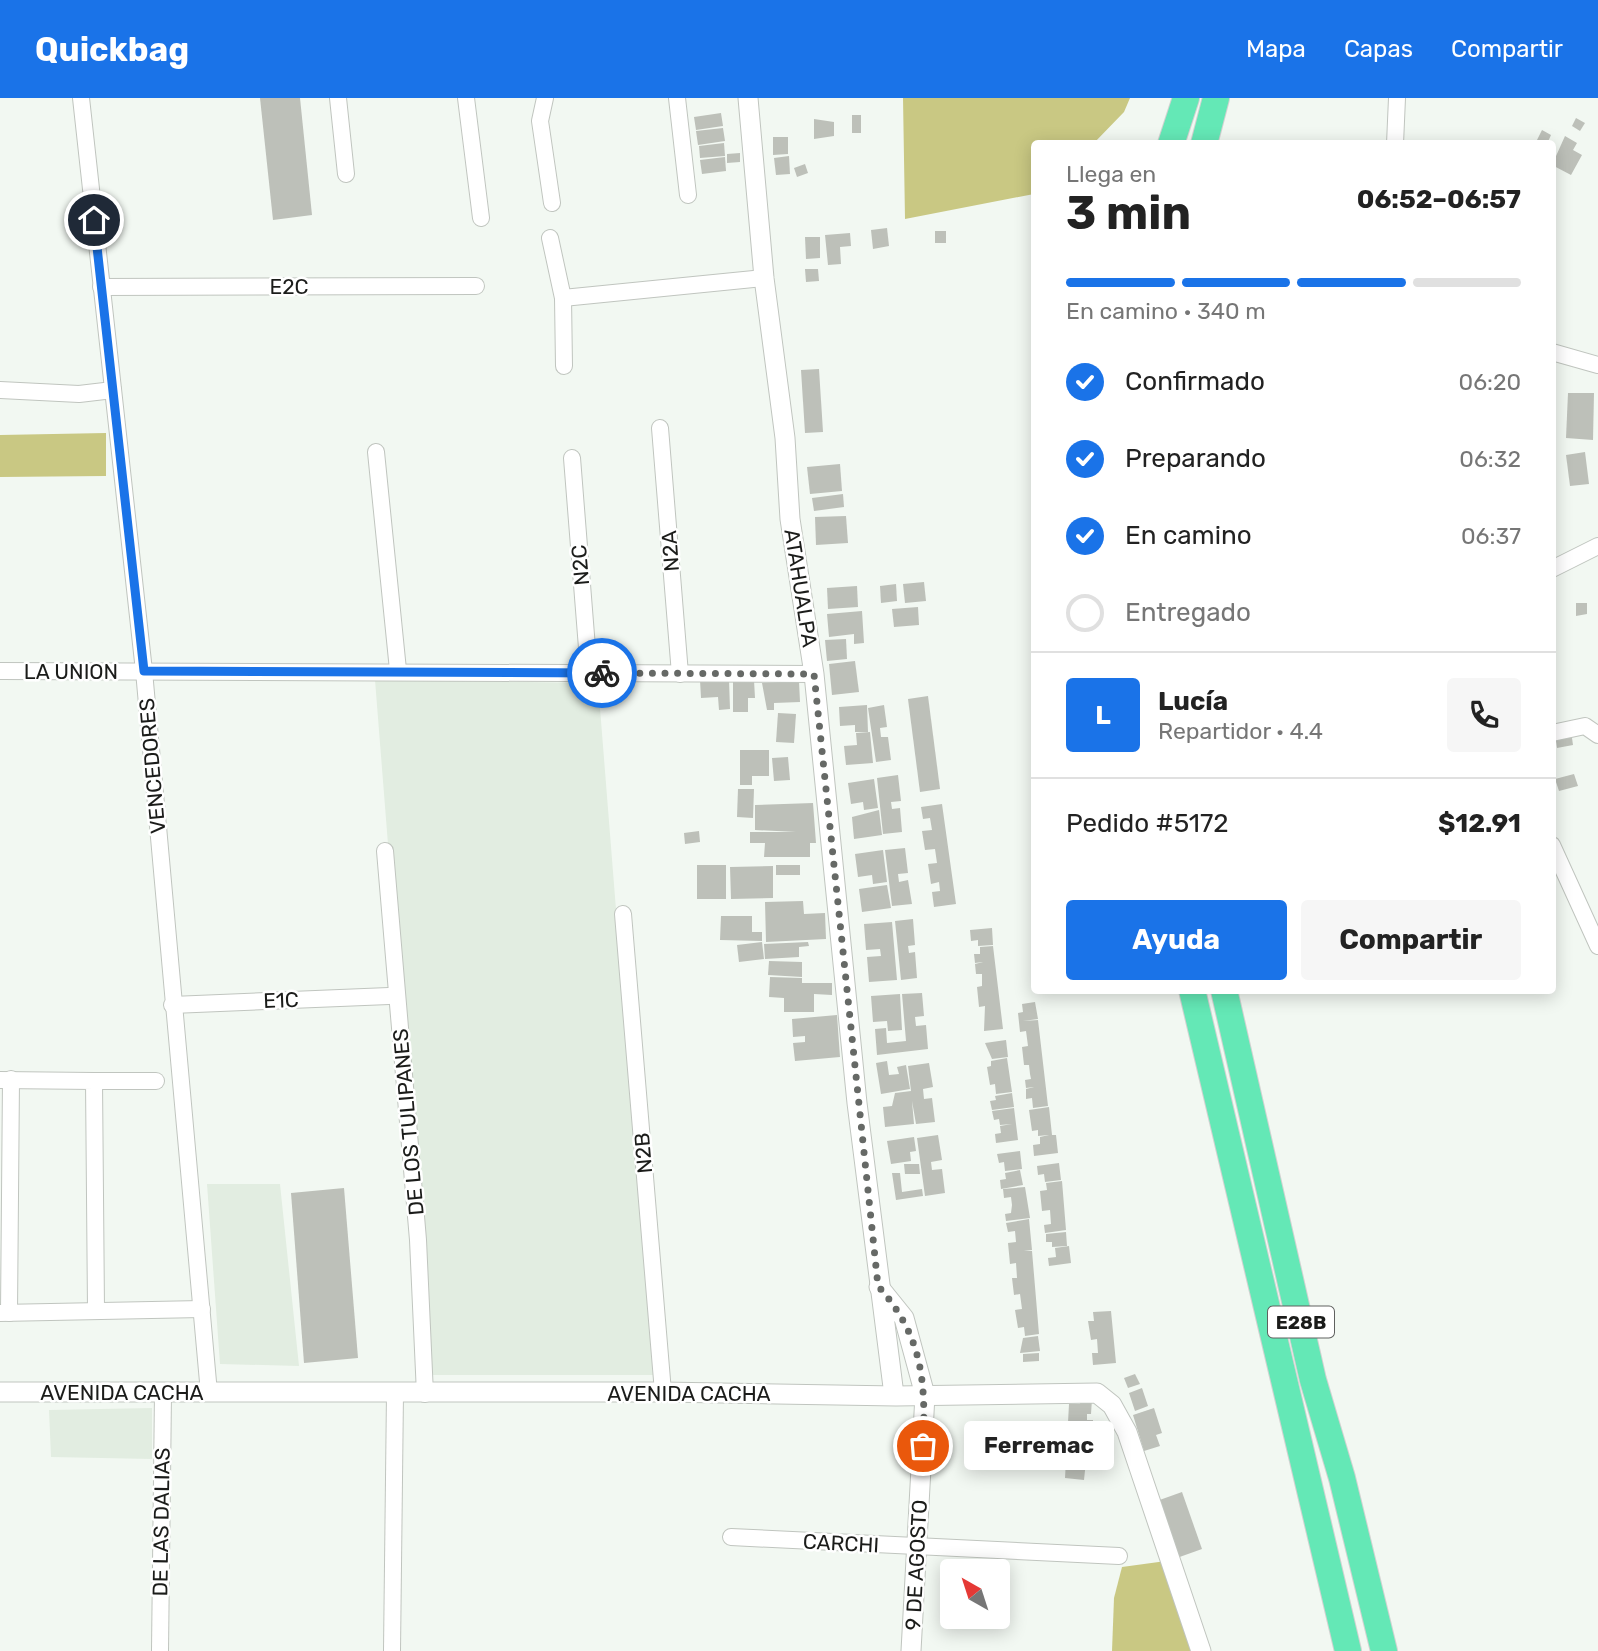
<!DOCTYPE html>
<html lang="es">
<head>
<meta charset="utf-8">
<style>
  :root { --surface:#fff; --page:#f6f6f6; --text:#222; --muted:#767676; --line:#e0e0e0; --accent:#1a73e8 }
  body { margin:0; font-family:Rubik,sans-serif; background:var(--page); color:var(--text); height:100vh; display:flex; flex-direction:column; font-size:26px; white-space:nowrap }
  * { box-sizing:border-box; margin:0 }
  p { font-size:23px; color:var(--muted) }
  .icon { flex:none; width:38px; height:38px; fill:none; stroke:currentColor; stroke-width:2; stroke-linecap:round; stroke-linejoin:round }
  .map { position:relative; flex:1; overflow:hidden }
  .sheet { position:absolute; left:1031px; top:42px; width:525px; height:854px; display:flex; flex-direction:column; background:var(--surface); border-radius:7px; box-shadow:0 4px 18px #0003 }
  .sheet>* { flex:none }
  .needle { width:46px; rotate:321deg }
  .controls { position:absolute; left:940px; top:1461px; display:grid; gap:14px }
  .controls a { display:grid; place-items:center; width:70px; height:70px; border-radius:7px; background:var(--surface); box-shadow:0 4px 18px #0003; font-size:35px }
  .pin { position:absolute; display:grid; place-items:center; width:60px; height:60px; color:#fff; margin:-30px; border:4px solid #fff; border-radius:50%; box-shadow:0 2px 7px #0007 }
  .courier { position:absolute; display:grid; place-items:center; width:70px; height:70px; margin:-35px; border:5px solid #1a73e8; border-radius:50%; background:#fff; color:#222; box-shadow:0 2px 9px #0007 }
  .bubble { position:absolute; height:49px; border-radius:7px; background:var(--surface); box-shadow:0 4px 18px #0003; font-size:23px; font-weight:700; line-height:49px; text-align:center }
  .headline em { font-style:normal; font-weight:700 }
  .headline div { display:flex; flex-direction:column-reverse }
  .headline { display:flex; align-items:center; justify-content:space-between; height:119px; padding:0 35px }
  h1 { font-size:46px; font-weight:700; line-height:52px }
  .bar { display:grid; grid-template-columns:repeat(4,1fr); gap:10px 7px; align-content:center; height:84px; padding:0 35px }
  .bar i { height:9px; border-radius:5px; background:var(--line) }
  .bar .selected { background:var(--accent) }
  .bar p { grid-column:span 4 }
  .line { display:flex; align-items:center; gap:18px; padding:0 35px; border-top:2px solid var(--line) }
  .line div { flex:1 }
  .round { display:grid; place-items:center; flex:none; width:74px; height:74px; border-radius:7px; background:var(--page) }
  ol { padding:0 35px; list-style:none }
  li { display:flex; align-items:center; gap:21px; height:77px }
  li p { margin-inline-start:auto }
  li .icon { padding:7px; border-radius:50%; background:var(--accent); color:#fff; stroke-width:4 }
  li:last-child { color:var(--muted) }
  li i { width:38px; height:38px; border:4px solid var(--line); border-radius:50% }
  .button { display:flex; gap:14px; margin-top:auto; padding:14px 35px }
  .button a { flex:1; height:80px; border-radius:7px; background:var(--accent); color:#fff; font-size:28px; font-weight:700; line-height:80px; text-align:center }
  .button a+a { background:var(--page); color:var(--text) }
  header { display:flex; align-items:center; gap:42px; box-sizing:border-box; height:98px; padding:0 35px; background:var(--accent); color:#fff }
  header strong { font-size:33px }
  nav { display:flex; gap:38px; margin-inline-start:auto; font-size:24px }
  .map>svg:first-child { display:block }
  .built { fill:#e2ede1 }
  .green { fill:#c9c883 }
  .building { fill:#bdc0b9 }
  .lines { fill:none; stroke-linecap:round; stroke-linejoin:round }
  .minor-casing { stroke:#c0c5bf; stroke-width:18 }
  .tertiary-casing { stroke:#c0c5bf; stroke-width:21 }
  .trunk-casing { stroke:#d1d2d1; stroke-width:28 }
  .minor { stroke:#fff; stroke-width:16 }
  .tertiary { stroke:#fff; stroke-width:19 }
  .trunk { stroke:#64e8b6; stroke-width:26 }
  .done { stroke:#666966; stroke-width:7; stroke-dasharray:0 12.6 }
  .route { stroke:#1a73e8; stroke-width:9 }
  .labels { text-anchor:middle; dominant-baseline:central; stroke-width:5; stroke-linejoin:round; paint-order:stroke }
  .shield { fill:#fff; stroke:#5f605f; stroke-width:2 }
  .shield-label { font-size:19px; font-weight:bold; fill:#1b1c1a }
  .street-label { font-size:21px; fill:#1b1c1a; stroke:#fff }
</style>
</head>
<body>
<header>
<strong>Quickbag</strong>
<nav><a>Mapa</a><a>Capas</a><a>Compartir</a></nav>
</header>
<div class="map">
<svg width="1598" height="1553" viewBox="0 0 1598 1553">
  <rect width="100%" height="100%" fill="#f2f8f2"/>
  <g class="built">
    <polygon points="375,582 598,585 653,1277 430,1277"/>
    <polygon points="207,1086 280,1086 299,1268 220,1266"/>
    <polygon points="152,1310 152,1361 51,1359 49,1312"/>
  </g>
  <g class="green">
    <polygon points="903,0 1130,0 1124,14 1094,45 1034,46 1034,96 905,121"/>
    <polygon points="106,335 106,378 0,379 0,337"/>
    <polygon points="1166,1463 1196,1553 1112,1553 1114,1500 1122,1469"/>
  </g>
  <g class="building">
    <polygon points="260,0 300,0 312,117 273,122"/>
    <polygon points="721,15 723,28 696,32 694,19"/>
    <rect x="852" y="17" width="9" height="18"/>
    <polygon points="1576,20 1585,25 1580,33 1572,28"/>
    <polygon points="814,21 834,24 834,38 814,41"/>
    <polygon points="723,30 725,43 698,47 696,33"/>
    <polygon points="1542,32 1551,37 1547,46 1535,46"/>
    <polygon points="1565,38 1577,45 1573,52 1582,57 1571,77 1552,67"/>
    <polygon points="773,39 788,39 788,56 773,57"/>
    <polygon points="724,45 725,58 700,60 699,48"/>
    <polygon points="740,55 740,64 727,65 727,56"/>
    <polygon points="789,58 790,76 776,77 774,60"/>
    <polygon points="725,59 726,73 702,76 700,62"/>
    <polygon points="805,66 808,75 797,79 794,70"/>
    <polygon points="887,130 889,148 873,151 871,132"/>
    <rect x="935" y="133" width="11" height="12"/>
    <polygon points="850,135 851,148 840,149 841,166 828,167 825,137"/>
    <polygon points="805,139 820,139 820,160 806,161"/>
    <polygon points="805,171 818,171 819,183 806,184"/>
    <polygon points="819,271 823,334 805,335 801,272"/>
    <polygon points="1568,295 1594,295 1593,342 1566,340"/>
    <polygon points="1585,354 1589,386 1570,388 1566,357"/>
    <polygon points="840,366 842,393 810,396 807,369"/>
    <polygon points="843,396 844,409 814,413 812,400"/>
    <polygon points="846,418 848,445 816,447 815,419"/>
    <polygon points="924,484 926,503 905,505 903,486"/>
    <polygon points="896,486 897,503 881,505 880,488"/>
    <polygon points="857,488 858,509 828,511 827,490"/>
    <polygon points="1576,505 1587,505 1587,516 1576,518"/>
    <polygon points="918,509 919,527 894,529 892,511"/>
    <polygon points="862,513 864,545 854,546 854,536 829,539 827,516"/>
    <polygon points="846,541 847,561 827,563 825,542"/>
    <polygon points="855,563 859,594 832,597 829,566"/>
    <polygon points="729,581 730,611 719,612 718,599 701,600 700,582"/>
    <polygon points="733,582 754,582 755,600 748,600 748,614 733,614"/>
    <polygon points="799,583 800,604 774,605 774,612 767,612 762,585"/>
    <polygon points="928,598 940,691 920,694 908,601"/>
    <polygon points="867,607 868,634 855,634 855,627 840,628 839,609"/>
    <polygon points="884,607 887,629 880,630 881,639 888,639 891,662 876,664 868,610"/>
    <polygon points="778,615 796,616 794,645 776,644"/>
    <polygon points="1571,633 1573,647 1557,650 1555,636"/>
    <polygon points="870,634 873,665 846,667 844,648 857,647 856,635"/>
    <polygon points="740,652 769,652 769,678 752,678 752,687 740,687"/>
    <polygon points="788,659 790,682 774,683 772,660"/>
    <polygon points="1574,676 1578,688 1559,693 1555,681"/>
    <polygon points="898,677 901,703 891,704 892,711 900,710 902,734 883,736 877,680"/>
    <polygon points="874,681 878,710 864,712 863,704 851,706 848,685"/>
    <polygon points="738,691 754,691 753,720 737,719"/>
    <polygon points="813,705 816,745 810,745 810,759 764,759 765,745 750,745 750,734 796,734 755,732 755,707"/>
    <polygon points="942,706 956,806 934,809 932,794 940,793 939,784 931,786 928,766 937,765 935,751 925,752 922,733 932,732 930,720 923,721 921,709"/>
    <polygon points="879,712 882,737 854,741 852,719"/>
    <polygon points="699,733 700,744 685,746 684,735"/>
    <polygon points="905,750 908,775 898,776 899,784 908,782 912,806 892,808 885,752"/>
    <polygon points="883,752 887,784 873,786 872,777 858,779 855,756"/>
    <rect x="697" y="767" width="29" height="34"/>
    <rect x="776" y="767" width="24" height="10"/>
    <polygon points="773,768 773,800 731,801 730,769"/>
    <polygon points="887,787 891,810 862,814 859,791"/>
    <polygon points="803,803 804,816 825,815 826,841 766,844 765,804"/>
    <polygon points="721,818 752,818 752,834 762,834 762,843 720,842"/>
    <polygon points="913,821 915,847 908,848 909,855 915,854 917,880 901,882 895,823"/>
    <polygon points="892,824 897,882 869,884 867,859 881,858 880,851 866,852 864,826"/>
    <polygon points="992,830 993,847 978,848 978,842 971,843 970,832"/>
    <polygon points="762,844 764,861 739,864 737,847"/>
    <polygon points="808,844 809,848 799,849 799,859 765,861 764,846"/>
    <polygon points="993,848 1003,931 984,933 985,908 979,909 977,889 982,888 982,876 976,876 975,866 983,864 975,865 974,856 980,856 980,849"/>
    <polygon points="769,863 802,864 802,879 768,877"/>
    <polygon points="770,879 802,880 802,885 832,885 832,897 814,896 814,914 784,914 784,900 769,899"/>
    <polygon points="922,895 924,918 915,919 916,928 926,927 928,951 877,957 875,931 886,930 887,945 906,943 902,896"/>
    <polygon points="900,896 902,932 888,933 887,923 873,924 871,898"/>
    <polygon points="1035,904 1038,921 1023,923 1038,922 1048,1008 1033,1010 1032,1000 1026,1001 1026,991 1034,989 1026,990 1025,982 1031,981 1030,976 1029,967 1024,967 1022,949 1028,948 1026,933 1020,934 1018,915 1023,914 1022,906"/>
    <polygon points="837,917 840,959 795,963 793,945 805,944 805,938 793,939 792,921"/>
    <polygon points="1006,942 1008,959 992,961 985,945"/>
    <polygon points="1007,960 1012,994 996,996 995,986 990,987 987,969 991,968 991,963"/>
    <polygon points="887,963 889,977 899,976 897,969 906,967 910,991 881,996 876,965"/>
    <polygon points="929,965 933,989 923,991 924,1001 932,1000 935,1024 916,1026 912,1003 914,1026 885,1029 883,1009 892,1008 895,995 911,993 908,968"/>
    <polygon points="1012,995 1014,1009 992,1012 990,1003 996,1002 995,998"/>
    <polygon points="1049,1009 1052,1037 1056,1037 1058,1055 1034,1058 1033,1047 1040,1046 1040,1039 1049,1037 1038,1038 1038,1032 1032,1033 1029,1012"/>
    <polygon points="1014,1010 1018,1042 996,1045 995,1036 1001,1035 1000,1028 1012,1026 1000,1027 999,1021 994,1022 992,1013"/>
    <polygon points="938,1037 942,1062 931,1064 932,1072 942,1071 945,1095 925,1098 917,1040"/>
    <polygon points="914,1039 916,1053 910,1054 911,1063 891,1066 887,1043"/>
    <polygon points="1020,1053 1022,1071 1005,1073 1004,1064 999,1065 997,1056"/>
    <polygon points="1059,1065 1061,1082 1045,1084 1044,1076 1038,1077 1037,1068"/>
    <polygon points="904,1066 919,1066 920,1076 905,1076"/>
    <polygon points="1020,1072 1023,1087 1001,1091 1000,1082 1006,1081 1005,1075"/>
    <polygon points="892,1075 900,1075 902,1094 922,1091 923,1098 896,1102"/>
    <polygon points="1062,1083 1066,1132 1045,1135 1044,1127 1051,1126 1050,1112 1042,1113 1040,1093 1047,1092 1046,1085"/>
    <polygon points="1025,1089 1030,1120 1006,1123 1005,1116 1011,1115 1012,1107 1011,1099 1004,1100 1003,1091"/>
    <polygon points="344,1090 358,1260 304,1265 291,1095"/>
    <polygon points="1029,1121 1032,1152 1024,1153 1032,1153 1039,1236 1025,1238 1024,1229 1018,1230 1015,1212 1022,1211 1020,1196 1014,1197 1012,1180 1017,1180 1016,1165 1010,1166 1008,1145 1016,1144 1015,1133 1008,1134 1006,1125"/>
    <polygon points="1066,1134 1067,1148 1052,1149 1052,1144 1046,1144 1046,1136"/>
    <polygon points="1069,1148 1071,1165 1049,1168 1048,1160 1056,1159 1055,1150"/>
    <polygon points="1111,1213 1116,1265 1093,1267 1092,1255 1098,1255 1097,1241 1091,1242 1088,1223 1094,1223 1093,1214"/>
    <polygon points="1038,1238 1040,1253 1020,1255 1023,1240"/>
    <polygon points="1039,1255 1039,1263 1023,1264 1023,1256"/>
    <polygon points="1135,1276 1140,1286 1128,1290 1124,1280"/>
    <polygon points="1142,1290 1148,1308 1135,1313 1129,1295"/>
    <polygon points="1081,1300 1092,1301 1091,1316 1087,1316 1087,1322 1093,1322 1093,1328 1076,1329 1096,1330 1094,1363 1086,1363 1084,1382 1065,1380 1069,1306 1080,1306"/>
    <polygon points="1154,1310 1162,1335 1156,1337 1160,1348 1144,1353 1133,1317"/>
    <polygon points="1182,1394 1202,1451 1174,1461 1154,1404"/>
  </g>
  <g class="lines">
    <g class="minor-casing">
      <g id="minor">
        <polyline points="81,0 144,573 209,1295"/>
        <polyline points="338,0 346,76"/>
        <polyline points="466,0 481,120"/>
        <polyline points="545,0 540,23 552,105"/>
        <polyline points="677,0 688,97"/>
        <polyline points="1395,46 1397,0"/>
        <polyline points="550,140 563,200 564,268"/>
        <polyline points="101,189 476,188"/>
        <polyline points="563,200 764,180"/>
        <polyline points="1552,254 1598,267"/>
        <polyline points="0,292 79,296 113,292"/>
        <polyline points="660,330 680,576"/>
        <polyline points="376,354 398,572"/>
        <polyline points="572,360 589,575"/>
        <polyline points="1552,471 1598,448"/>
        <polyline points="0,573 814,576"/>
        <polyline points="1552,635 1585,628 1598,637"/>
        <polyline points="1552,747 1598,848"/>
        <polyline points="385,753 418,1142 425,1296"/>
        <polyline points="623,816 663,1294"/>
        <polyline points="172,907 389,898"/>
        <polyline points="0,982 94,983 96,1212"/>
        <polyline points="94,983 156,983"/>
        <polyline points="0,1215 202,1211"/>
        <polyline points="9,1215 11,981"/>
        <polyline points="731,1439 1119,1458"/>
        <polyline points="160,1553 163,1295"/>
        <polyline points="392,1553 395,1295"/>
      </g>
    </g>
    <g class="tertiary-casing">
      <g id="tertiary">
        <polyline points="748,0 764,180 785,340 790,421 814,576 857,1005 894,1297"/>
        <polyline points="879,1189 904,1220 925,1297 911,1553"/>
        <polyline points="0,1294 663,1294 896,1298 1097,1295 1112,1307 1127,1334 1201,1553"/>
      </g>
    </g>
    <g class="trunk-casing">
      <g id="trunk">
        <polyline points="1171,46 1186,0"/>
        <polyline points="1204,46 1216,0"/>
        <polyline points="1192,892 1348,1553"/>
        <polyline points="1224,892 1313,1282 1342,1380 1384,1553"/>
      </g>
    </g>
    <use href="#minor" class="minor"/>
    <use href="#tertiary" class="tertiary"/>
    <use href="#trunk" class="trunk"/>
  </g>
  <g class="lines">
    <path class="done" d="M602 575 814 576 878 1188C923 1238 926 1284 923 1348"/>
    <polyline class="route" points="94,122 144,573 602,575"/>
  </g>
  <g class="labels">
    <rect class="shield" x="1268" y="1208.5" width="66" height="31" rx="5"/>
    <g class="shield-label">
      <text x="1301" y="1224">E28B</text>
    </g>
    <g class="street-label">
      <text x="289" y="188">E2C</text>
      <text transform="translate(670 453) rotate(-94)">N2A</text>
      <text transform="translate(580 467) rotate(-95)">N2C</text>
      <text transform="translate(801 490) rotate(81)">ATAHUALPA</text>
      <text x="71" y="573">LA UNION</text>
      <text transform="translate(152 668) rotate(-95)">VENCEDORES</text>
      <text transform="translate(281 902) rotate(-2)">E1C</text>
      <text transform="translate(408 1024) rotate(-95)">DE LOS TULIPANES</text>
      <text transform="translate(643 1055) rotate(-95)">N2B</text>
      <text x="122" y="1294">AVENIDA CACHA</text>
      <text x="689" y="1295">AVENIDA CACHA</text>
      <text transform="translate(161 1424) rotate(-89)">DE LAS DALIAS</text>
      <text transform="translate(841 1445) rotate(3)">CARCHI</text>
      <text transform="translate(916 1467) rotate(-87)">9 DE AGOSTO</text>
    </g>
  </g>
</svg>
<div class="controls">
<a><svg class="needle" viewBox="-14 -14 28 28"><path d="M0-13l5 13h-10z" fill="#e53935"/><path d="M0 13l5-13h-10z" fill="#767676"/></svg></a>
</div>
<div class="pin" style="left:923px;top:1348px;background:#ea580c"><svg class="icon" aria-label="bag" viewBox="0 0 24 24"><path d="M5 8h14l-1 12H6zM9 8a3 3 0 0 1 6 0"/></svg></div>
<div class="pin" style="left:94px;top:122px;background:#1f2937"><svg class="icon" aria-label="home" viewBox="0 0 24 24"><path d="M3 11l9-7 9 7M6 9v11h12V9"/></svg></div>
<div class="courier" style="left:602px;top:575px"><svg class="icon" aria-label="bike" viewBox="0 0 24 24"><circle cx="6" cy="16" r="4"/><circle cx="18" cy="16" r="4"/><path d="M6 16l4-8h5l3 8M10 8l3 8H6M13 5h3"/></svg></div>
<div class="bubble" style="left:964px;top:1323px;width:150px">Ferremac</div>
<section class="sheet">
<div class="headline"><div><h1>3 min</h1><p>Llega en</p></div><em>06:52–06:57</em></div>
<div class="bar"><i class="selected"></i><i class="selected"></i><i class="selected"></i><i></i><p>En camino · 340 m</p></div>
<ol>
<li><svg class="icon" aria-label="check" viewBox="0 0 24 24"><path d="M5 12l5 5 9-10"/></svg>Confirmado<p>06:20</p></li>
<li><svg class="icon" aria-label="check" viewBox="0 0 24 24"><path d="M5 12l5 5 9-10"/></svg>Preparando<p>06:32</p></li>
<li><svg class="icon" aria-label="check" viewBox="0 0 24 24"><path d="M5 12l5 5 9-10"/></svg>En camino<p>06:37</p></li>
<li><i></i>Entregado</li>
</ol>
<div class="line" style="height:126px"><b class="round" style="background:var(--accent);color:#fff">L</b><div><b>Lucía</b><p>Repartidor · 4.4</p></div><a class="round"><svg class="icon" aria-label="phone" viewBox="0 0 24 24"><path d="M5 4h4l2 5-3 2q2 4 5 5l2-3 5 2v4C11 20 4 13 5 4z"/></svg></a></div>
<div class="line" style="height:91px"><div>Pedido #5172</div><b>$12.91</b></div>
<div class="button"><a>Ayuda</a><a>Compartir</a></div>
</section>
</div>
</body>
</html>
